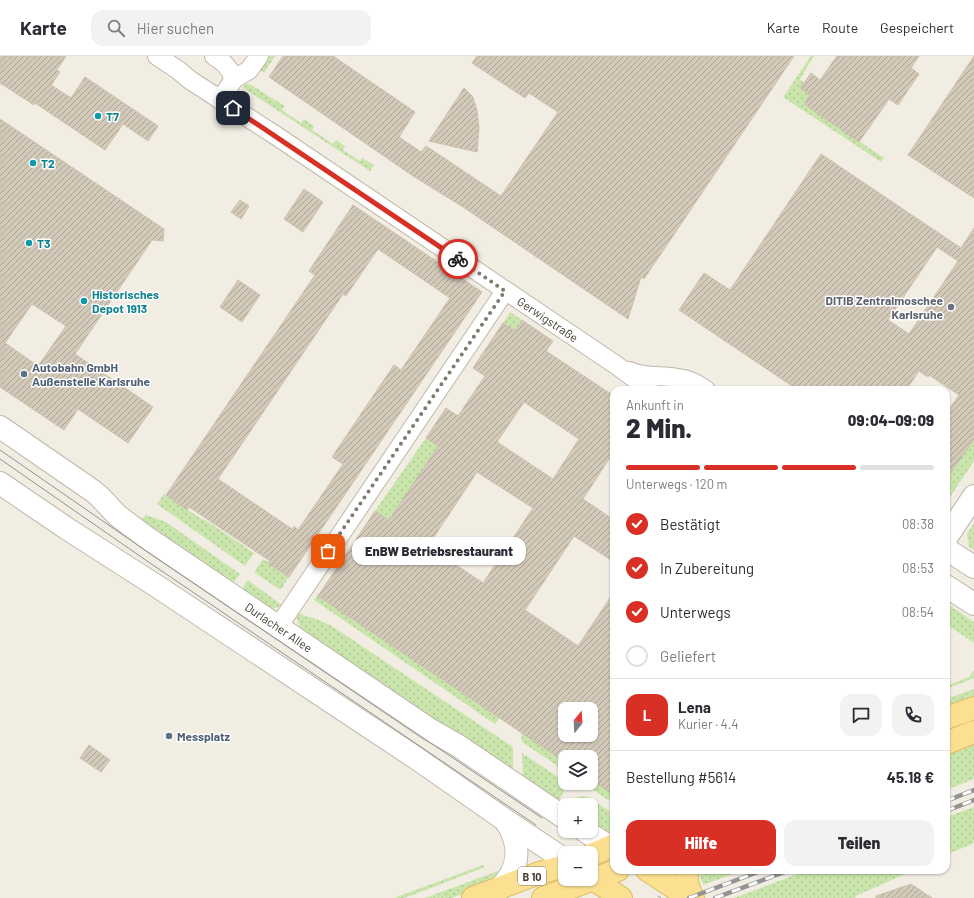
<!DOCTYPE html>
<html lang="de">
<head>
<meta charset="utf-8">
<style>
  :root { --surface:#fff; --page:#f2f2f3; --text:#2b2b33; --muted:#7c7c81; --line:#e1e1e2; --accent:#d93025 }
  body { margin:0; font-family:Barlow,sans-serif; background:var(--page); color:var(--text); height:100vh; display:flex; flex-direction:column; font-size:15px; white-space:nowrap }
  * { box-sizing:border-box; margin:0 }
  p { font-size:13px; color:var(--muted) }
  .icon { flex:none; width:22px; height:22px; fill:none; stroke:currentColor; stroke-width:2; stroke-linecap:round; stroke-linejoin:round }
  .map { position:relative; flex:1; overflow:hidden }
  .sheet { position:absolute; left:610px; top:330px; width:340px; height:488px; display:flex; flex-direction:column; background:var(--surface); border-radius:12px; box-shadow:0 1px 3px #0004 }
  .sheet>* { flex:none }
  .needle { width:26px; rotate:18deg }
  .buttons { position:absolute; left:558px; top:646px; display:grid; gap:8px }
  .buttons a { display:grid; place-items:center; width:40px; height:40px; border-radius:8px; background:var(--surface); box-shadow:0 1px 3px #0004; font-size:20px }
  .pin { position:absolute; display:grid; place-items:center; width:34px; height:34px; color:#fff; margin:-17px; border-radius:8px; box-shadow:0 2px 6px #0006 }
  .courier { position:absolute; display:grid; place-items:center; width:40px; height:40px; margin:-20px; border:3px solid #d93025; border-radius:50%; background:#fff; color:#222; box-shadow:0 1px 5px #0007 }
  .bubble { position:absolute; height:28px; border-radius:12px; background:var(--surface); box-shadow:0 1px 3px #0004; font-size:13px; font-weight:800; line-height:28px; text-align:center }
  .overview em { font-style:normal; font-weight:800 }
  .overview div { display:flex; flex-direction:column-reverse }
  .overview { display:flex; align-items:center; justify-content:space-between; height:68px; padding:0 16px }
  h1 { font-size:26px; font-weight:800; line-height:30px }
  .bar { display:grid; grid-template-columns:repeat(4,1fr); gap:6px 4px; align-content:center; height:48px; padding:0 16px }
  .bar i { height:5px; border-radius:3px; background:var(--line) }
  .bar .on { background:var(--accent) }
  .bar p { grid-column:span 4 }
  .line { display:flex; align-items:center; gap:10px; padding:0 16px; border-top:1px solid var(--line) }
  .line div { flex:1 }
  .round { display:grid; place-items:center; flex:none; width:42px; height:42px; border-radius:12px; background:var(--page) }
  ol { padding:0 16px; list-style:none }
  li { display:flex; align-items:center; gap:12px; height:44px }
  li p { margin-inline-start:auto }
  li .icon { padding:4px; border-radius:50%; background:var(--accent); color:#fff; stroke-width:4 }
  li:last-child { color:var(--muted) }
  li i { width:22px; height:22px; border:2px solid var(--line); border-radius:50% }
  .action { display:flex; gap:8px; margin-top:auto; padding:8px 16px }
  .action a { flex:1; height:46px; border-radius:12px; background:var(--accent); color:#fff; font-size:16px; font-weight:800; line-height:46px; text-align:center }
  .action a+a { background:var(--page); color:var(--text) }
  header { display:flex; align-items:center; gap:24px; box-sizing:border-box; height:56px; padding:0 20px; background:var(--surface); border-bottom:1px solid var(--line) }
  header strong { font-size:19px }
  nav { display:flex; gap:22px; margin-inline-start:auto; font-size:14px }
  .search { width:280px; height:36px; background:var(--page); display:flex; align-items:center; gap:10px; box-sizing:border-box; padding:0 14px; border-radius:12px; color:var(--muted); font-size:15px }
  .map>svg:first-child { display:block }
  .grass { fill:url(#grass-dots) }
  .building { fill:url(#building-hatch); stroke:#cdc1ac; fill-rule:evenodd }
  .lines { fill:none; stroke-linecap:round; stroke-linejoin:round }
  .minor-casing { stroke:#bfb8a9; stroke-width:20 }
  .tertiary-casing { stroke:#bfb8a9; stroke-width:24 }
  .primary-casing { stroke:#e0bd62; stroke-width:24 }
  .minor { stroke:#fff; stroke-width:18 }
  .tertiary { stroke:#fff; stroke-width:22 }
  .primary { stroke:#fbe092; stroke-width:22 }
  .tram { stroke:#939393; stroke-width:1 }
  .rail-casing { stroke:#939393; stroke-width:4.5 }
  .rail { stroke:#fff; stroke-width:3; stroke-dasharray:9; stroke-linecap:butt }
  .done { stroke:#807b71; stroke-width:4; stroke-dasharray:0 7.2 }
  .route { stroke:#d93025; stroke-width:5 }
  .culture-dot { fill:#0f9aa8; stroke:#fff; stroke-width:1.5 }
  .worship-dot { fill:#6b7280; stroke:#fff; stroke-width:1.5 }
  .service-dot { fill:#5c6f8a; stroke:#fff; stroke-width:1.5 }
  .labels { text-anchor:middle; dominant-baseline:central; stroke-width:3; stroke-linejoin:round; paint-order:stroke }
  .shield { fill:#fff; stroke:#7b7770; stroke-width:1 }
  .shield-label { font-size:11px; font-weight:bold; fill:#433d33 }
  .culture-label { font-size:12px; font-weight:bold; fill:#0d838f; stroke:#fff; text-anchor:start }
  .worship-label { font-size:12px; font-weight:bold; fill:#5b616d; stroke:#fff; text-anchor:end }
  .street-label { font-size:12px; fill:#433d33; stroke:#fff }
  .service-label { font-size:12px; font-weight:bold; fill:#4e5e75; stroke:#fff; text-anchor:start }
</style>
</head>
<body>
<header>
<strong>Karte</strong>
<div class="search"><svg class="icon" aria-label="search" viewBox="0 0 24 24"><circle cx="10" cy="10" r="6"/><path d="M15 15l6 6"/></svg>Hier suchen</div>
<nav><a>Karte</a><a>Route</a><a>Gespeichert</a></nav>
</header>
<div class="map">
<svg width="974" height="842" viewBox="0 0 974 842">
  <defs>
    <pattern id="grass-dots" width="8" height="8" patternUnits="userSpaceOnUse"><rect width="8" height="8" fill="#cae5ac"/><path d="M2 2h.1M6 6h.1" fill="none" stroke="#afc594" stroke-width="1.8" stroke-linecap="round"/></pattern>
    <pattern id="building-hatch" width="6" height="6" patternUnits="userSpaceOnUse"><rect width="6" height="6" fill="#d2c9b9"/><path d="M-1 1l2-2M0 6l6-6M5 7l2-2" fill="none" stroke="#aca497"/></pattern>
  </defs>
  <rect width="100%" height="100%" fill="#f1ede3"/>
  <g class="grass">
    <polygon points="268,0 275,0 264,17 260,14 260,12"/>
    <polygon points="811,0 814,0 800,23 804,27 800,33 810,39 804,48 884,102 881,106 783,41"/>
    <polygon points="246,28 249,28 253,30 285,50 282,54 301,67 304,63 314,70 312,74 333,88 336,84 345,90 343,94 360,105 362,102 374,109 370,115 242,31"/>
    <polygon points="510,256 522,264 515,275 503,267"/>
    <polygon points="426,382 438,390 389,464 375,455"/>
    <polygon points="974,383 974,405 946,447 946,424"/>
    <polygon points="164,438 203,464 204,463 254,497 245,510 157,448"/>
    <polygon points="146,459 166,466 240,518 232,528 140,465"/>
    <polygon points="974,467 974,494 969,491 967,478"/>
    <polygon points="263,503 289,521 281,533 279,533 254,516"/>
    <polygon points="248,524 282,549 276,552 270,553 241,534"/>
    <polygon points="318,538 500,661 495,668 314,544"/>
    <polygon points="946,547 974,566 974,587 946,568"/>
    <polygon points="297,557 319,564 332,570 513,691 513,719 300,572 297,563"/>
    <polygon points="974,614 974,622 946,633 946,630 969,621"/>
    <polygon points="974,633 974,645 946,655 946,643"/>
    <polygon points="521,675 565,704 565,715 522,686"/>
    <polygon points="974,686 974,723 946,734 946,696"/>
    <path d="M522 697 564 725C567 734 561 740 556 748L523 725Z"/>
    <polygon points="591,722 614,737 614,748 583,727 591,727"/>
    <polygon points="582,740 588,741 611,756 614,761 614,777 602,776 591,771 591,749 570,749 577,741"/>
    <polygon points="974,751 974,787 946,799 946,761"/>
    <polygon points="483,809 485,811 405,842 394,842"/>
    <polygon points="506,812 490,827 452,842 425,842"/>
    <polygon points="699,814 743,814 709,827 703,828 700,821"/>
    <polygon points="808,814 914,814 856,840 855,842 734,842"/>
  </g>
  <g class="building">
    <polygon points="0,0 66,0 57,14 60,16 51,29 71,42 85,21 158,70 148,85 123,68 105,94 35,47 34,49 0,27"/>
    <polygon points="283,0 333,0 415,56 399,81 421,96 426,90 501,140 558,56 529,37 525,42 472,7 477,0 794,0 644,223 641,221 628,263 463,151 413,120 269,21"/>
    <polygon points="837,0 919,0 911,12 919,18 898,49 889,43 859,86 804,48 810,39 800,32 811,17 820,24"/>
    <polygon points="974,0 974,142 908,99"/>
    <polygon points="464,32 473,41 477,55 479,72 477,96 429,85"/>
    <path d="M0 63 164 173 163 185 152 184 75 298 153 351 128 387 78 353 64 374 0 331ZM32 248 66 270 38 310 5 287Z"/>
    <path d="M821 98 961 192 974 172V383L946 424V358L959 339 929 319 928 321 919 315 906 334H798L679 254 704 217 730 234ZM937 191 958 205 909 278 888 264Z"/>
    <polygon points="304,133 323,146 303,176 284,163"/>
    <polygon points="240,144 249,150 241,163 231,156"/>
    <path d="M353 149 482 236 289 521 268 507 270 505 189 451 187 454 166 439 315 219 309 215ZM378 193 450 242 401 314 394 309 332 401 343 408 298 474 294 470 292 473 218 423 343 238 346 240Z"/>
    <polygon points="238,224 260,239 242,266 220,251"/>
    <path d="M522 264 553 285 546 295 614 340V406L609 403 583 443 614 464V506L574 480 525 554 578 590 614 536V602L609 610 614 614V739L591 724V701H565V706L318 540 375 455 389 464 438 390 426 382 446 352 458 360 485 320 473 312 503 267 515 275ZM524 346 579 383 553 423 497 386ZM477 416 533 452 483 527 428 490ZM565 653H591V679H565Z"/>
    <polygon points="89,689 110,704 101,716 80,702"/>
    <polygon points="911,828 932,842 876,842 876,840"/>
  </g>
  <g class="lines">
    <g class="minor-casing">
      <g id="minor">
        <polyline points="157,0 178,14 190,24 278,81 616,309 650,334"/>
        <path d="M214 0C224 6 230 12 234 23"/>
        <polyline points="220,44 234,23 249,14 259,0"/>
        <path d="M629 315C645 322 661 319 678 322 688 323 698 328 706 334"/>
        <polyline points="278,571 505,235"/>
      </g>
    </g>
    <g class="tertiary-casing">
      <g id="tertiary">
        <polyline points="0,371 93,435 100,441 118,460 146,481 429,673 457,689 565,762"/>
        <polyline points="0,427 66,472 155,529 416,702 505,764 565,804"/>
        <polyline points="946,482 974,440"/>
        <polyline points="946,493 974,511"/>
        <polyline points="946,530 974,548"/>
        <polyline points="585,775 610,791"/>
        <path d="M500 832C521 812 521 787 505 764"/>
      </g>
    </g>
    <g class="primary-casing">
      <g id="primary">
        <polyline points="946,662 974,652"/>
        <polyline points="946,687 974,676"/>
        <polyline points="591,799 614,789"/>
        <polyline points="647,814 690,842"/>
        <path d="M687 814C686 827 688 831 693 842"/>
        <polyline points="593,823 621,842"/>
        <polyline points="473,842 539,817 565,810"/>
        <polyline points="543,842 618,814"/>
      </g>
    </g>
    <use href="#minor" class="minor"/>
    <use href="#tertiary" class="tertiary"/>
    <use href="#primary" class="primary"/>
    <g class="tram">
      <polyline points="0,394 152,499 542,762"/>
      <polyline points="0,403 147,505 536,769"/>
      <polyline points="658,840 661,842"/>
    </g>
    <g class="rail-casing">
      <g id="rail">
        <polyline points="946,745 974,734"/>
        <polyline points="946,755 974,744"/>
        <polyline points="689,842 763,814"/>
        <polyline points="715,842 790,814"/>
      </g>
    </g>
    <use href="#rail" class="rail"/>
  </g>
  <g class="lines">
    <polyline class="done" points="328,495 505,235 458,203"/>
    <polyline class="route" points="233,52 458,203"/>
  </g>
  <g class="culture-dot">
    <circle cx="98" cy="60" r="4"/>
    <circle cx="33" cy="107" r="4"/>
    <circle cx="29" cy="187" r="4"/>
    <circle cx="84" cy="245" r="4"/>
  </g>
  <circle class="worship-dot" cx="951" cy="251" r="4"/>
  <g class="service-dot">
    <circle cx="24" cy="318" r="4"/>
    <circle cx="169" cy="680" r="4"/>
  </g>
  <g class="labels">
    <rect class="shield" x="518" y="811" width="28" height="18" rx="3"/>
    <g class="shield-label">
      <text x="532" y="820">B 10</text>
    </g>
    <g class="culture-label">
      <text x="106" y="60">T7</text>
      <text x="41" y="107">T2</text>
      <text x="37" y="187">T3</text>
      <text x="92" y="238">Historisches<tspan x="92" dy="14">Depot 1913</tspan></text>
    </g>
    <g class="worship-label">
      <text x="943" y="244">DITIB Zentralmoschee<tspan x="943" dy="14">Karlsruhe</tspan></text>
    </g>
    <g class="street-label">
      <text transform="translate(548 263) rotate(34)">Gerwigstraße</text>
      <text transform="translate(279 571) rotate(34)">Durlacher Allee</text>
    </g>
    <g class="service-label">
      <text x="32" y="311">Autobahn GmbH<tspan x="32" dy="14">Außenstelle Karlsruhe</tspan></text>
      <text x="177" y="680">Messplatz</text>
    </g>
  </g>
</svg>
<div class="buttons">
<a><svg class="needle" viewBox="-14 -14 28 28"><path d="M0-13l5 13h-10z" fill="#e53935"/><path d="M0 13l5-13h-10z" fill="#7c7c81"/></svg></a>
<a><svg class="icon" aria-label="layers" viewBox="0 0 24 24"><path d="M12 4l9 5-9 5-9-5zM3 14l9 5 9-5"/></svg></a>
<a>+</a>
<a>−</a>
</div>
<div class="pin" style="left:328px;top:495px;background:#ea580c"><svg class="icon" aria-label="bag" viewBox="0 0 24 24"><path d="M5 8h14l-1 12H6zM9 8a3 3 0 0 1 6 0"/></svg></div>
<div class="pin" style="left:233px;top:52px;background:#1f2937"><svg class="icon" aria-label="home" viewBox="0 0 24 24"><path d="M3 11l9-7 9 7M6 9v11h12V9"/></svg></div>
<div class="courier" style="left:458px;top:203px"><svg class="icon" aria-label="bike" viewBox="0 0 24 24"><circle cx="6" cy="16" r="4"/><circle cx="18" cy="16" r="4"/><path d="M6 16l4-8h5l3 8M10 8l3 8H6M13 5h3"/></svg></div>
<div class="bubble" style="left:352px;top:481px;width:174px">EnBW Betriebsrestaurant</div>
<section class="sheet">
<div class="overview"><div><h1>2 Min.</h1><p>Ankunft in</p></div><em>09:04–09:09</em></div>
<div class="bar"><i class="on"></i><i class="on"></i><i class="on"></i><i></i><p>Unterwegs · 120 m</p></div>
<ol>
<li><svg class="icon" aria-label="check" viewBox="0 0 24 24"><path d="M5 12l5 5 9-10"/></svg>Bestätigt<p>08:38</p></li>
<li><svg class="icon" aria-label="check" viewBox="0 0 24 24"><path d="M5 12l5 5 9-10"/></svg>In Zubereitung<p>08:53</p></li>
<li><svg class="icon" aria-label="check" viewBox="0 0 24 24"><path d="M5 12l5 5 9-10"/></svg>Unterwegs<p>08:54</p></li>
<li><i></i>Geliefert</li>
</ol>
<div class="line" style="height:72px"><b class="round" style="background:var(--accent);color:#fff">L</b><div><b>Lena</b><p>Kurier · 4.4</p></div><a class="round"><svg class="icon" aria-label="chat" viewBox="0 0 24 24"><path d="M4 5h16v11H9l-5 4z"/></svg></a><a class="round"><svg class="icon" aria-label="phone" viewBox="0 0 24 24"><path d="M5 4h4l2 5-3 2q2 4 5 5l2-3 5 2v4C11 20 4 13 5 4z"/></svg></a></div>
<div class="line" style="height:52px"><div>Bestellung #5614</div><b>45.18 €</b></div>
<div class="action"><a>Hilfe</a><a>Teilen</a></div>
</section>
</div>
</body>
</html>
